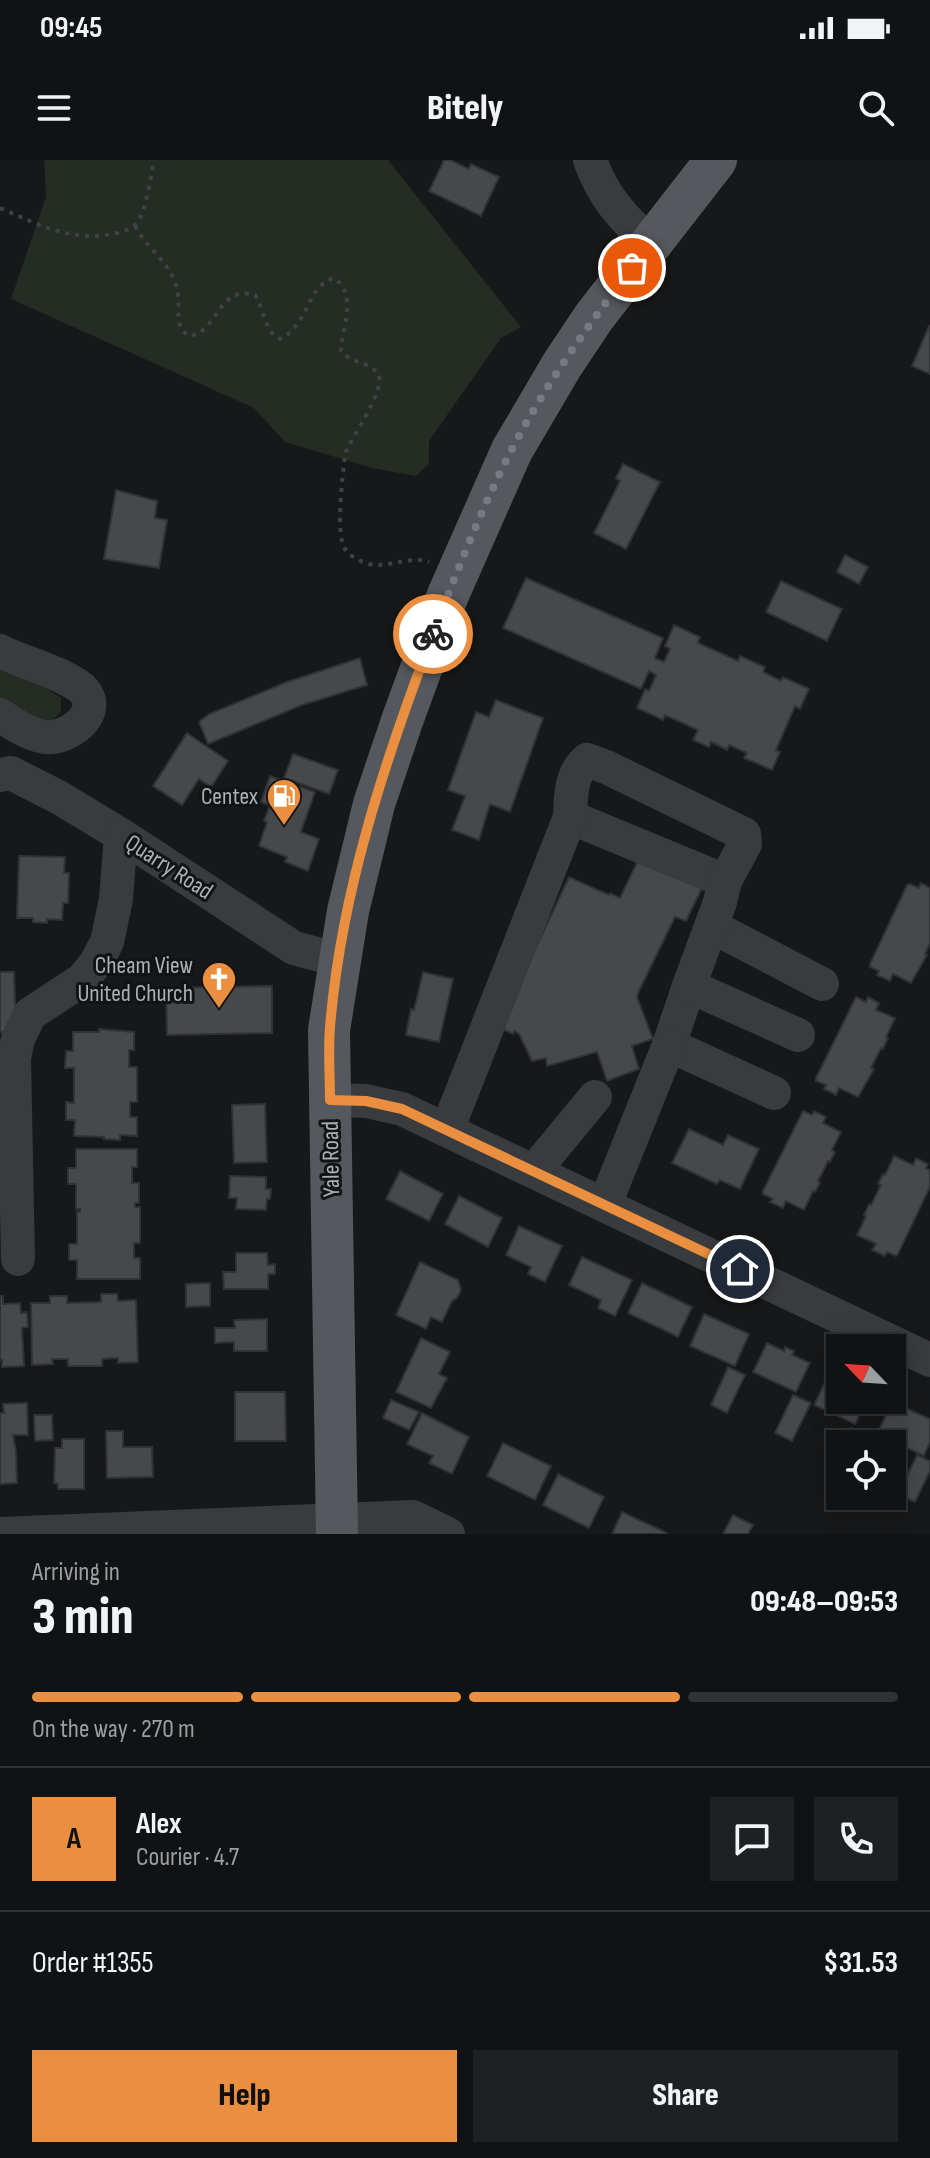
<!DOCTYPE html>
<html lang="en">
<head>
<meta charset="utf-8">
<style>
  :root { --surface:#111213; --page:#1e2021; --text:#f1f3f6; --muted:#9c9ea0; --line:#303233; --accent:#ea8f3f }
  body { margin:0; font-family:"Sofia Sans Condensed",sans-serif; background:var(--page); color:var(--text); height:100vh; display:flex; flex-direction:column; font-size:30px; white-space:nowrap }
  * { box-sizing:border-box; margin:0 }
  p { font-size:26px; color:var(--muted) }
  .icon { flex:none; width:44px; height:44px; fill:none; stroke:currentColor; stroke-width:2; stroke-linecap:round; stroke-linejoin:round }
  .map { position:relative; height:1374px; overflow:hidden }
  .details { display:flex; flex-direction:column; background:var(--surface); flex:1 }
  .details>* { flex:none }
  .needle { width:52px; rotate:295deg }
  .tools { position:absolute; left:826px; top:1174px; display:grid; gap:16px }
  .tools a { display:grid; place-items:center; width:80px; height:80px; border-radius:0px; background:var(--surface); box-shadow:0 4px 20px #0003,0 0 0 2px var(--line); font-size:40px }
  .pin { position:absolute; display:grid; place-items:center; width:68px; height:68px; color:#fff; margin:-34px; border:4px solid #fff; border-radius:50%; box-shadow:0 2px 8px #0007 }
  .courier { position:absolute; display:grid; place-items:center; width:80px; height:80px; margin:-40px; border:6px solid #ea8f3f; border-radius:50%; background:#fff; color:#222; box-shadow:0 2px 10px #0007 }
  .overview em { font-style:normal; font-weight:800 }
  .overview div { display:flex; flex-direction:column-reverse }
  .overview { display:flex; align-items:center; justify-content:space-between; height:136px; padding:0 32px }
  h1 { font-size:52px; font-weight:800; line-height:60px }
  .bar { display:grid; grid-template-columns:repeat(4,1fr); gap:12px 8px; align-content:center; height:96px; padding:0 32px }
  .bar i { height:10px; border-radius:6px; background:var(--line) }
  .bar .active { background:var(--accent) }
  .bar p { grid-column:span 4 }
  .line { display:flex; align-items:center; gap:20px; padding:0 32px; border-top:2px solid var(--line) }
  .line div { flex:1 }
  .round { display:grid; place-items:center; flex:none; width:84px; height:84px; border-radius:0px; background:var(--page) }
  .action { display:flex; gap:16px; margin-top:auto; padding:16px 32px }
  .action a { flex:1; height:92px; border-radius:0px; background:var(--accent); color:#111; font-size:32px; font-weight:800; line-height:92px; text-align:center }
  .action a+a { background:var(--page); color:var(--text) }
  .status { display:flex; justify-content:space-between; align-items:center; height:56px; padding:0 40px; background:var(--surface); direction:ltr }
  .status svg { height:22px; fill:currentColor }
  header { display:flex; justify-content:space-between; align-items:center; height:104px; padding:0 32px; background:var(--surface); font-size:36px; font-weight:800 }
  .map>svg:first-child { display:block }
  .green { fill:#242c24 }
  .building { fill:#46484c; stroke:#313235; stroke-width:2 }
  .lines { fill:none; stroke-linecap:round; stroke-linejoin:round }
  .path { stroke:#3f4245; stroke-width:4; stroke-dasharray:4 6; stroke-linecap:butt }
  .minor { stroke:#393b3e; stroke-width:34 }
  .major { stroke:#55585d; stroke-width:42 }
  .done { stroke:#777b81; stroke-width:8; stroke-dasharray:0 14.4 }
  .route { stroke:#ea8f3f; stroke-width:10 }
  .labels { text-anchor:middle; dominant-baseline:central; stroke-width:6; stroke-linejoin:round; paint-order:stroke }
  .poi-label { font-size:24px; fill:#aab1b9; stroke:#121314; text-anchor:end }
  .street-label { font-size:24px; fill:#aab1b9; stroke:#121314 }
</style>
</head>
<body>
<div class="status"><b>09:45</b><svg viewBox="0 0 49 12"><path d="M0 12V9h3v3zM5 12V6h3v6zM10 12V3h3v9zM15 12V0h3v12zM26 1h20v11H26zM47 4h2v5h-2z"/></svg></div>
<header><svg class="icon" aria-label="menu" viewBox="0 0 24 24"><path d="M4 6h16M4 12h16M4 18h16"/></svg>Bitely<svg class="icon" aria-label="search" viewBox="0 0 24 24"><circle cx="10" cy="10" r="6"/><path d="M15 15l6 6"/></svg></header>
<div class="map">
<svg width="930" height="1374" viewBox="0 0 930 1374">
  <rect width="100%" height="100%" fill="#171819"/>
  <g class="green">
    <polygon points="44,0 388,0 521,167 501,178 429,281 429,304 416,316 372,308 285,282 254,248 11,139 46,37"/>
    <polygon points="0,504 39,523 61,538 61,551 52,561 22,556 0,540"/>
  </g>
  <g class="building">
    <polygon points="444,0 450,0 469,9 471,4 499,17 481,56 429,31"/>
    <polygon points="929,166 930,167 930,214 912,206"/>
    <polygon points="623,304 660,322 626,389 594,373 620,321 616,318"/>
    <polygon points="116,330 157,341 155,358 167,360 159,408 104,399"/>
    <polygon points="845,395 868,407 859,424 837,412"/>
    <polygon points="526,418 663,478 655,498 664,502 670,489 665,486 674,465 700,477 698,483 738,501 740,496 765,507 763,512 781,521 783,517 809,529 800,549 795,546 776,590 780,592 772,610 744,598 747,593 729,585 727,590 711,582 709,587 693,580 698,570 665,555 663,560 637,548 645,529 649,531 656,515 649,511 641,529 503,468"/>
    <polygon points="781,421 842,449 827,481 766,452"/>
    <polygon points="360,498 367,525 302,545 208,584 199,562 209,554 287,522"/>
    <polygon points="496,540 543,558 510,652 490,644 479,680 452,670 465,636 448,630 476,552 489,557"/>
    <polygon points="187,573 228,601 211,627 199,619 182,645 153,626"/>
    <polygon points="293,594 338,610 329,634 284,618"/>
    <polygon points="270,616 315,632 301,672 319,679 308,711 285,702 287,697 259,686 267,662 264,661 270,645 261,642"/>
    <polygon points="19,696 65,697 64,713 69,713 68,743 63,743 62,760 47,759 47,763 33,762 33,758 17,758"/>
    <polygon points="640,696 703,726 686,761 675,757 638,833 637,837 653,879 632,886 639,909 607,921 597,892 547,906 546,898 532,901 519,874 514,871 513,874 500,868 505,853 569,717 609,735 610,733 620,738"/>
    <polygon points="921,723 930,728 930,783 925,794 927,795 911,823 893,814 890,821 877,815 879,811 870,807 870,804 907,725 910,724 919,728"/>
    <polygon points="0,812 14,812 16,871 0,872"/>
    <polygon points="423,812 453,819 439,882 406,875 411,849 414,850"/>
    <polygon points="272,826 272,873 167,875 166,828"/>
    <polygon points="856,837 866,842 868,837 879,843 876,850 895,858 886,877 888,878 883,889 881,888 871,908 874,909 858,937 839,928 836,935 824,929 826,925 816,921 816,918"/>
    <polygon points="99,869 134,872 134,890 129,890 129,907 137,907 137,942 130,942 130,957 137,957 137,976 120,975 120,980 104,979 104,977 74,976 75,960 66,960 66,942 74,943 74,908 65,908 66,891 73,891 73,872 99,872"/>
    <polygon points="265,944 267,1002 234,1003 232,945"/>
    <polygon points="803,951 812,955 814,951 826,957 823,963 841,972 832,990 835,992 830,1002 828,1001 818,1021 820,1023 815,1032 813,1031 804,1050 786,1041 783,1048 770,1042 773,1039 763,1034 763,1031"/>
    <polygon points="689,969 723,985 728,975 759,989 740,1029 720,1020 717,1024 672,1003"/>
    <polygon points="76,989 137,989 137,1007 132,1007 132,1023 139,1023 139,1043 135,1043 135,1047 140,1047 140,1083 134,1083 134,1098 140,1098 140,1119 77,1119 77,1100 69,1100 69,1084 77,1084 77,1052 80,1052 80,1049 76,1049 76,1024 68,1024 68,1008 76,1008"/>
    <polygon points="894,996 913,1005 916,998 928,1004 926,1008 930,1010 930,1027 898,1094 896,1096 887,1092 885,1096 872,1090 876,1084 857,1075 866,1056 864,1055 869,1044 871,1045 881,1025 878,1024 883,1014 885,1015"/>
    <polygon points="400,1011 443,1034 429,1061 386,1039"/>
    <polygon points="230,1016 266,1017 266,1029 271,1029 270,1039 267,1039 266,1050 236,1049 237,1038 229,1038"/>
    <polygon points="459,1036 502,1058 488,1087 445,1064"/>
    <polygon points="519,1066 562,1086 545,1122 528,1114 531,1107 506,1095"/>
    <polygon points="236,1093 267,1093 268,1105 275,1104 275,1114 268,1114 268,1129 224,1129 223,1112 236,1112"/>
    <polygon points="582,1097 632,1120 615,1156 598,1148 601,1140 569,1125"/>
    <polygon points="420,1102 458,1120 461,1130 457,1138 452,1141 442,1162 431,1157 426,1169 396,1155"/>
    <polygon points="210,1123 210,1146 186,1147 186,1124"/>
    <polygon points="642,1123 692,1147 678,1177 628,1153"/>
    <polygon points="101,1134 117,1134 118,1141 136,1140 138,1202 118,1203 118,1198 102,1199 102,1206 68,1206 68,1199 52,1199 53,1204 32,1205 31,1143 50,1143 50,1136 67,1136 67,1143 101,1142"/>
    <polygon points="0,1136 3,1136 3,1144 20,1143 21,1153 27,1152 28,1167 22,1168 24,1206 2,1207 2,1200 0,1200"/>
    <polygon points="704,1154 749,1174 735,1206 690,1186"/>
    <polygon points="267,1159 267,1191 234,1191 234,1182 215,1183 215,1168 235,1168 234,1160"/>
    <polygon points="421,1178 450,1192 439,1214 447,1218 431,1248 396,1232"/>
    <polygon points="767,1183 784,1191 785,1187 794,1191 792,1195 810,1203 796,1232 753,1212"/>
    <polygon points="728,1207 745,1215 727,1253 711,1245"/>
    <polygon points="830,1212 840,1216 840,1240 867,1240 855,1264 814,1245"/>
    <polygon points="235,1232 285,1232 286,1281 235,1281"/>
    <polygon points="793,1235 811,1243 792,1281 775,1273"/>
    <polygon points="391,1240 419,1252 409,1270 383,1258"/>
    <polygon points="892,1242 930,1259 930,1282 924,1296 877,1274"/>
    <polygon points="27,1243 28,1275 13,1275 16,1291 17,1323 0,1324 0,1253 4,1253 3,1244"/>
    <polygon points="422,1253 469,1277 452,1314 429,1303 433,1296 407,1284"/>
    <polygon points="34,1255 52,1255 53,1280 35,1281"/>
    <polygon points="851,1268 866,1276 863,1284 844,1284"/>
    <polygon points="106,1271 123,1271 123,1287 152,1287 153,1317 107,1318"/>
    <polygon points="62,1279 84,1279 84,1329 58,1329 58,1324 54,1323 55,1288 62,1288"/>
    <polygon points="503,1283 551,1306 535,1340 487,1316"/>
    <polygon points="917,1295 930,1301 930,1311 915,1342 898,1334"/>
    <polygon points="558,1314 604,1337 589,1368 543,1345"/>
    <polygon points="622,1352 667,1373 667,1374 612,1374"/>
    <polygon points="733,1355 753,1365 748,1374 723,1374"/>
  </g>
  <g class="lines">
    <g class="path">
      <path d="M0 48C36 63 65 80 106 75 115 74 129 71 135 65 146 54 151 16 154 0"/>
      <path d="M135 66C148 91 175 105 178 136 180 151 174 167 189 176 219 172 218 124 255 135 265 150 263 170 280 179 309 165 307 125 334 118 358 134 342 167 341 191 350 203 371 202 378 214 387 228 351 278 345 294 343 314 335 374 345 389 352 399 367 405 378 405 395 405 413 396 429 402"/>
    </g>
    <g class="minor">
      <path d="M590 0C602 35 623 59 651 83"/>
      <path d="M0 491C21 502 70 515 84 531 103 554 67 580 45 577 28 574 13 564 0 555"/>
      <polyline points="0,615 11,613 60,638 121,675 294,788 339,800"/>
      <polyline points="570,657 725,721"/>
      <polyline points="711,766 822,824"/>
      <polyline points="689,826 669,885 774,933"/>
      <polyline points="330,940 366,941 402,949 930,1200"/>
      <path d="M447 970 570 657C571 637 570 614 587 600L606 607 744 674 745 684 725 721 720 742 689 826 798 875"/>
      <polyline points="534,1011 595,937"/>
      <polyline points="605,1044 669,885"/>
      <polyline points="18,1099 14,898 18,879 30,854 82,820 96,803 107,782 116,739 121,675"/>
      <polyline points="0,1374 413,1357 448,1374"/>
    </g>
    <polyline class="major" points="337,1374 329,870 348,751 374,644 402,561 448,435 512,290 562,205 594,157 716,0"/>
  </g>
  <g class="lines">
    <path class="done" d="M433 474C457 411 482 347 513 287 547 223 588 165 632 108"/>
    <path class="route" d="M433 474C385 600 341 732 330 867 328 891 330 916 330 940L366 941 402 949 740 1109"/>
  </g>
  <defs>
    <g id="fuel-pin" transform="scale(1.8)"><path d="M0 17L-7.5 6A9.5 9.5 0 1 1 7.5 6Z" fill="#ea8f3f" stroke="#121314"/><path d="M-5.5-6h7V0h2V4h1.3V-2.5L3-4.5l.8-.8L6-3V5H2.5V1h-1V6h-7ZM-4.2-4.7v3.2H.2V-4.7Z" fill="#fff"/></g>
    <g id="church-pin" transform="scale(1.8)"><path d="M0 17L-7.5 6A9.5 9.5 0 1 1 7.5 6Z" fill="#ea8f3f" stroke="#121314"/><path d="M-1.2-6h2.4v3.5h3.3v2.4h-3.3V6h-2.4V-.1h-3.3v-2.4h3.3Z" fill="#fff"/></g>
  </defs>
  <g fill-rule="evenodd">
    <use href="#fuel-pin" x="284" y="636"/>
    <use href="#church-pin" x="219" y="819"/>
  </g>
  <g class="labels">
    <g class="poi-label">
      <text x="258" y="636">Centex</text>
      <text x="193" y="805">Cheam View<tspan x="193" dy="28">United Church</tspan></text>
    </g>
    <g class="street-label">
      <text transform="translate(169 707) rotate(33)">Quarry Road</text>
      <text transform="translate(331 999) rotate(-91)">Yale Road</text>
    </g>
  </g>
</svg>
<div class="tools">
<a><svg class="needle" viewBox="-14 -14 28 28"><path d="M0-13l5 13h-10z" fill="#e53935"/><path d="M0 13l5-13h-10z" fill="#9c9ea0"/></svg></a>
<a><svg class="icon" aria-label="locate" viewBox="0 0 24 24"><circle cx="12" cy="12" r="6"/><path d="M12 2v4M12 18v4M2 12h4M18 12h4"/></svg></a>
</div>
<div class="pin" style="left:632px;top:108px;background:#ea580c"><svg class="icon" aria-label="bag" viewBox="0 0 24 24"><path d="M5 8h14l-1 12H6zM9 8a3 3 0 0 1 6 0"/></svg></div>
<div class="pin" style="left:740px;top:1109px;background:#1f2937"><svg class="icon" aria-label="home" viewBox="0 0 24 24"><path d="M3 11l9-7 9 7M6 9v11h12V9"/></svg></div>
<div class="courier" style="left:433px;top:474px"><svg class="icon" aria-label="bike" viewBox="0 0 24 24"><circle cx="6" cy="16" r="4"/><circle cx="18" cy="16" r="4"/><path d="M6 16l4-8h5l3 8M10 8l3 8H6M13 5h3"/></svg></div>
</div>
<section class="details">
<div class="overview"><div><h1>3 min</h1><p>Arriving in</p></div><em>09:48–09:53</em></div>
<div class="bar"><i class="active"></i><i class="active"></i><i class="active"></i><i></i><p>On the way · 270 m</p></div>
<div class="line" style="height:144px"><b class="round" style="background:var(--accent);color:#111">A</b><div><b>Alex</b><p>Courier · 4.7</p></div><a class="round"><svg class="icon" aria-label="chat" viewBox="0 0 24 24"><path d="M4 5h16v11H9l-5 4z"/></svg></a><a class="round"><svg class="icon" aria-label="phone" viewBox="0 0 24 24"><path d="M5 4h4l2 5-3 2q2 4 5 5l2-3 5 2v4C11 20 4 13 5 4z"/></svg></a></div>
<div class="line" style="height:104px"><div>Order #1355</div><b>$31.53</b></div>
<div class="action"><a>Help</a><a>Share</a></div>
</section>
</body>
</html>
